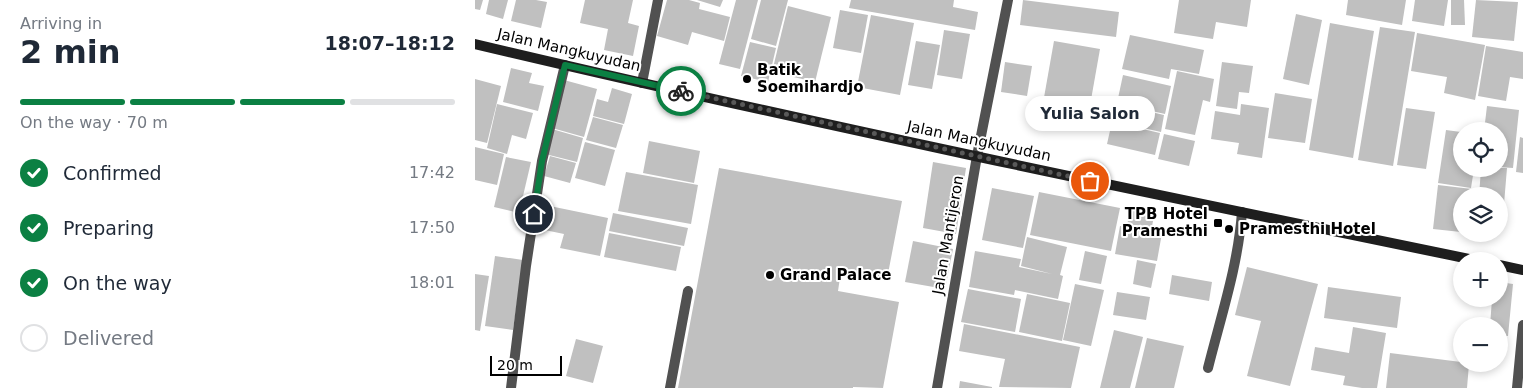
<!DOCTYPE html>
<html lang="en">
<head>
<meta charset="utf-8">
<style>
  :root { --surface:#fff; --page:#f2f2f3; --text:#1f2937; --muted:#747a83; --line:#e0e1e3; --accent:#0b8043 }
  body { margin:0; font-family:"DejaVu Sans",sans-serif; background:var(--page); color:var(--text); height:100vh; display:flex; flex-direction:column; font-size:19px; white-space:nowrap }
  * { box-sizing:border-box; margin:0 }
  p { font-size:16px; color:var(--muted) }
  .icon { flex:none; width:28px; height:28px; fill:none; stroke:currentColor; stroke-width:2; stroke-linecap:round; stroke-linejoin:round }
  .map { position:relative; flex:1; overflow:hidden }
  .drawer { display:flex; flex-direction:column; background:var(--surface); width:475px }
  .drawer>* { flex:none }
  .controls { position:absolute; left:978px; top:122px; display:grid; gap:10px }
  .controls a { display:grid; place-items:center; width:55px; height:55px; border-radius:50%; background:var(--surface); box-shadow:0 2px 8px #0003; font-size:25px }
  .scale { position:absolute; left:15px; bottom:12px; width:72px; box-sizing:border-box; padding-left:5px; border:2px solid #000; border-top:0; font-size:14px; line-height:18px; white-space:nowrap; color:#000; -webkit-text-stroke:4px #fff; paint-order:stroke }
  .pin { position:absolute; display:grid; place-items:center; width:42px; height:42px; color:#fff; margin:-21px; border:2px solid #fff; border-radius:50%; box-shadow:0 1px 5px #0007 }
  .courier { position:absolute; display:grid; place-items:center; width:50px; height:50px; margin:-25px; border:4px solid #0b8043; border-radius:50%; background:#fff; color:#222; box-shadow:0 1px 6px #0007 }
  .bubble { position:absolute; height:35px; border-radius:18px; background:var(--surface); box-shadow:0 2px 8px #0003; font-size:16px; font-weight:600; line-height:35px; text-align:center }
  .summary em { font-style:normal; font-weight:600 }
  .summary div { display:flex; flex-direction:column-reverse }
  .summary { display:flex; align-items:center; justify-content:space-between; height:85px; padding:0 20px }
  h1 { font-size:32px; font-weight:600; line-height:38px }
  .bar { display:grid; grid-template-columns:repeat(4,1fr); gap:8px 5px; align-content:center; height:60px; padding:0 20px }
  .bar i { height:6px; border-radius:4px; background:var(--line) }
  .bar .on { background:var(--accent) }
  .bar p { grid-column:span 4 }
  ol { padding:0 20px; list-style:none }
  li { display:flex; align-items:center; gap:15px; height:55px }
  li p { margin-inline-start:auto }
  li .icon { padding:5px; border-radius:50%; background:var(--accent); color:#fff; stroke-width:4 }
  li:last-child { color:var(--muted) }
  li i { width:28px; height:28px; border:2px solid var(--line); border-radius:50% }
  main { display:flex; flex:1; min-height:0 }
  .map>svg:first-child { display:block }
  .building { fill:#c0c0c0 }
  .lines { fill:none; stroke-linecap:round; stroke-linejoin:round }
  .lane { stroke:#515151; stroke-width:10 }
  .street { stroke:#515151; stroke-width:10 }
  .secondary { stroke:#1e1e1e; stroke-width:10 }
  .done { stroke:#595959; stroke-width:5; stroke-dasharray:0 9 }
  .route { stroke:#0b8043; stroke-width:6 }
  .poi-dot { fill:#000; stroke:#fff; stroke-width:2 }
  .labels { text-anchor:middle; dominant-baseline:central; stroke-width:4; stroke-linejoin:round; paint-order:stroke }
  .street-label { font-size:15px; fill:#000; stroke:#fff }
  .poi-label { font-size:15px; font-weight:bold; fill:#000; stroke:#fff; text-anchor:start }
</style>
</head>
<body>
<main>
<section class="drawer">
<div class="summary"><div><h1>2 min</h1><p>Arriving in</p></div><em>18:07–18:12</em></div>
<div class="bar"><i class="on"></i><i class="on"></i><i class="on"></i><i></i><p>On the way · 70 m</p></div>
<ol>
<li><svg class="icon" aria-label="check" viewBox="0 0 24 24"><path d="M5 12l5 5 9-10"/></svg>Confirmed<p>17:42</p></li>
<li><svg class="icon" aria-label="check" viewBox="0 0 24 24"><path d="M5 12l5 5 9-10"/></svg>Preparing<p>17:50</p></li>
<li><svg class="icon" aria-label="check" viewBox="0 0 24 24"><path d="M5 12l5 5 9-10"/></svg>On the way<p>18:01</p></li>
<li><i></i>Delivered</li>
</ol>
</section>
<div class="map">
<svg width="1048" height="388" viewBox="0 0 1048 388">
  <rect width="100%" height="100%" fill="#fff"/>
  <g class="building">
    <polygon points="0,0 8,0 5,10 0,9"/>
    <polygon points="14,0 33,0 28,19 11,14"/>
    <polygon points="41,0 61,0 72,2 66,28 36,21"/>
    <polygon points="110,0 158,0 153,23 164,26 158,56 129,50 133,29 105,23"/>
    <polygon points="192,0 214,0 225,3 224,9 255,17 249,41 217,32 213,45 182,36"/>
    <polygon points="222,0 248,0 245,7"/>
    <polygon points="261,0 283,0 265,69 244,64"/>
    <polygon points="286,0 313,0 301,46 276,39"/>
    <polygon points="376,0 479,0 478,7 503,12 500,30 374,8"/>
    <polygon points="548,0 644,12 641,37 545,25"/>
    <polygon points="704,0 776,0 772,27 741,22 738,39 699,33"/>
    <polygon points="873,0 931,0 927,25 871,15"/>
    <polygon points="940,0 973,0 969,26 937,21"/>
    <polygon points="976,0 989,0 990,25 976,25"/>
    <polygon points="1001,0 1043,2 1039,41 997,37"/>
    <polygon points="313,6 356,17 340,82 297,72"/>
    <polygon points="365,10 393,15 386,53 358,48"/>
    <polygon points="821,14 847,20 834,85 808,79"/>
    <polygon points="396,15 439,23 425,95 382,87"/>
    <polygon points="855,23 899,31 878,158 834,150"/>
    <polygon points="905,27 940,32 918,166 883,160"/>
    <polygon points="469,30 495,34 487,79 462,75"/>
    <polygon points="942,33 1010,45 1000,100 969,93 972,77 936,71"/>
    <polygon points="655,35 729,50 724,74 696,69 694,79 647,69"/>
    <polygon points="441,41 465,45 457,89 433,85"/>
    <polygon points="579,41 625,49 611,128 565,120"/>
    <polygon points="275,42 301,48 293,82 266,76"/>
    <polygon points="1011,46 1048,52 1048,79 1035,77 1031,101 1003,96"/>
    <polygon points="530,62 557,66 552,96 526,92"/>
    <polygon points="747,62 778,66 774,93 764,92 762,109 741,106"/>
    <polygon points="36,68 57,73 54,83 69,86 63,111 28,102"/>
    <polygon points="702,71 739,79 735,102 728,100 720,135 690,129"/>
    <polygon points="648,75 696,86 690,114 642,103"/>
    <polygon points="0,79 26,86 12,143 0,140"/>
    <polygon points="89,80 122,89 109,137 77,128"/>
    <polygon points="137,88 157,94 149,124 118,116 122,99 133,102"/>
    <polygon points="800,93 837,99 830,143 793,138"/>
    <polygon points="22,104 58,113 51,139 37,135 32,154 12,148"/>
    <polygon points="641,104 689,115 686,132 637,121"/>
    <polygon points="766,104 794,108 787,158 762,154 764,143 736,139 740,111 765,115"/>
    <polygon points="1012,106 1044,110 1038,168 1024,167 1024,131 1009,131"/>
    <polygon points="931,108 960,112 951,169 922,165"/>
    <polygon points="118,117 148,125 141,148 111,140"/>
    <polygon points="637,122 685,133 680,155 632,144"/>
    <polygon points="77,129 108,138 102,162 70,154"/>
    <polygon points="971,130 986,132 986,169 999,169 996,188 963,183"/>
    <polygon points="689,134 720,141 714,166 683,159"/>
    <polygon points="1045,137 1048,138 1048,173 1041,172"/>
    <polygon points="174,141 225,151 219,183 168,173"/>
    <polygon points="110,142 140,150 130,186 100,178"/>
    <polygon points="0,147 29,154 22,185 0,180"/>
    <polygon points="75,156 101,163 95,183 69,176"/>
    <polygon points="31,157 56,162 44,213 19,207"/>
    <polygon points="458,162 491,168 481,234 448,228"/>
    <polygon points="244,168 427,201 412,279 366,271 363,291 424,302 408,388 378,387 378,388 203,388"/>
    <polygon points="1024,168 1032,168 1029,204 1024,204 1024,196 1004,196 1006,169 1024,169"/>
    <polygon points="151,172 223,185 216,224 143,211"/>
    <polygon points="963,185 997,189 996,196 986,196 986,232 958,229"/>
    <polygon points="517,188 559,196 548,248 507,240"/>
    <polygon points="564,192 645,208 636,251 555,235"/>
    <polygon points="65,204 133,218 125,256 85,248 89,234 60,228"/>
    <polygon points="655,206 680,210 676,232 687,233 682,261 640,254 645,226 652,227"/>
    <polygon points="138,213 213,228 209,246 134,231"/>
    <polygon points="134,233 206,247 201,271 129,257"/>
    <polygon points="552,237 592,247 585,275 588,276 583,299 540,290 539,295 494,287 500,251 546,259 544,267 577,274 546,266"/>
    <polygon points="438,241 478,249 470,289 430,282"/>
    <polygon points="610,251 632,256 626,284 604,280"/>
    <polygon points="20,256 48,260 38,330 10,326"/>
    <polygon points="662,260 681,264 676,288 658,284"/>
    <polygon points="772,267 843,284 815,386 772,376 786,321 760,315"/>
    <polygon points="0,274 14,276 5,331 0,330"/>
    <polygon points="697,275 737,282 734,301 694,294"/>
    <polygon points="1024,282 1038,284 1033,336 1024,336 1024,326 1015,326 1017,299 1024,299"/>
    <polygon points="600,284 629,290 616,346 588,340"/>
    <polygon points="853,287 926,297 922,328 849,318"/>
    <polygon points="493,289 546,299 540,332 486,322"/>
    <polygon points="642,292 675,297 671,320 638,315"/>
    <polygon points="552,294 595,303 587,341 544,332"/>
    <polygon points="489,324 605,347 596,388 524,387 530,359 484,351"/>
    <polygon points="878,327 911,333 902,388 887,388 868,385 870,376 836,370 840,347 874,353"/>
    <polygon points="639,330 668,337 655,388 625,388"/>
    <polygon points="672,338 709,346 699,388 660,388"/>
    <polygon points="101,339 128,346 118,383 91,376"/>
    <polygon points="915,353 986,362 986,364 994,364 992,388 911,388"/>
    <polygon points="485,381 517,387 517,388 484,388"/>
  </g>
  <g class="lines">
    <g class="lane">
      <path d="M733 368C746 316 763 266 767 212"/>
      <polyline points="1042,388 1048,325"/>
    </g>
    <g class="street">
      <polyline points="167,83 183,0"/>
      <polyline points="36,388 51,266 67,161 90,65"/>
      <polyline points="195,388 213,291"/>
      <polyline points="462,388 502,156 533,0"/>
    </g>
    <g class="secondary">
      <path d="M0 44C333 123 668 192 1004 261"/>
      <polyline points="1024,265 1048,270"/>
    </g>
  </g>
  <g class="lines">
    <polyline class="done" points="206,91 615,181"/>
    <polyline class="route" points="59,214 67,161 90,65 206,91"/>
  </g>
  <g class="poi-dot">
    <circle cx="272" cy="79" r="5"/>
    <rect x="738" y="218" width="10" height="10" rx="2.5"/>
    <circle cx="754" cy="229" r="5"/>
    <circle cx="295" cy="275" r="5"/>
  </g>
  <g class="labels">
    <g class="street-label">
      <text transform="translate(94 50) rotate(13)">Jalan Mangkuyudan</text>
      <text transform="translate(504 141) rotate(12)">Jalan Mangkuyudan</text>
      <text transform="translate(473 235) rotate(-80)">Jalan Mantijeron</text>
    </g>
    <g class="poi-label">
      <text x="282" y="70">Batik<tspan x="282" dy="17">Soemihardjo</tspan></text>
      <text x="733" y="214" text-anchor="end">TPB Hotel<tspan x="733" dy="17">Pramesthi</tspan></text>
      <text x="764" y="229">Pramesthi Hotel</text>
      <text x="305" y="275">Grand Palace</text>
    </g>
  </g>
</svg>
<div class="controls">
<a><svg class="icon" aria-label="locate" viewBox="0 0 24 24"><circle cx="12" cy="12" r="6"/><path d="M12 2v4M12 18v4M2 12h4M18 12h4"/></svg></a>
<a><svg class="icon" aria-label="layers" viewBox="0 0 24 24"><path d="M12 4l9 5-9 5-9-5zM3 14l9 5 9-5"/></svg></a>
<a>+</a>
<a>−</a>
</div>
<div class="scale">20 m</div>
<div class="pin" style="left:615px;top:181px;background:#ea580c"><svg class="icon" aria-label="bag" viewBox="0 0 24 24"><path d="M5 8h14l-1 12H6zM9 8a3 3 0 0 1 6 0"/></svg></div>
<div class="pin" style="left:59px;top:214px;background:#1f2937"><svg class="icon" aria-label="home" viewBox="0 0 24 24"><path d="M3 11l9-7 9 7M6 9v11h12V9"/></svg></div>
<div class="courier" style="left:206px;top:91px"><svg class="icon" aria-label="bike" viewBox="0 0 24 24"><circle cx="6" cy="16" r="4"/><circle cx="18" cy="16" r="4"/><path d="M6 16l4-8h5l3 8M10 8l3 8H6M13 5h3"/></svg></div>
<div class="bubble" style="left:550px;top:96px;width:130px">Yulia Salon</div>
</div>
</main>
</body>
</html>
